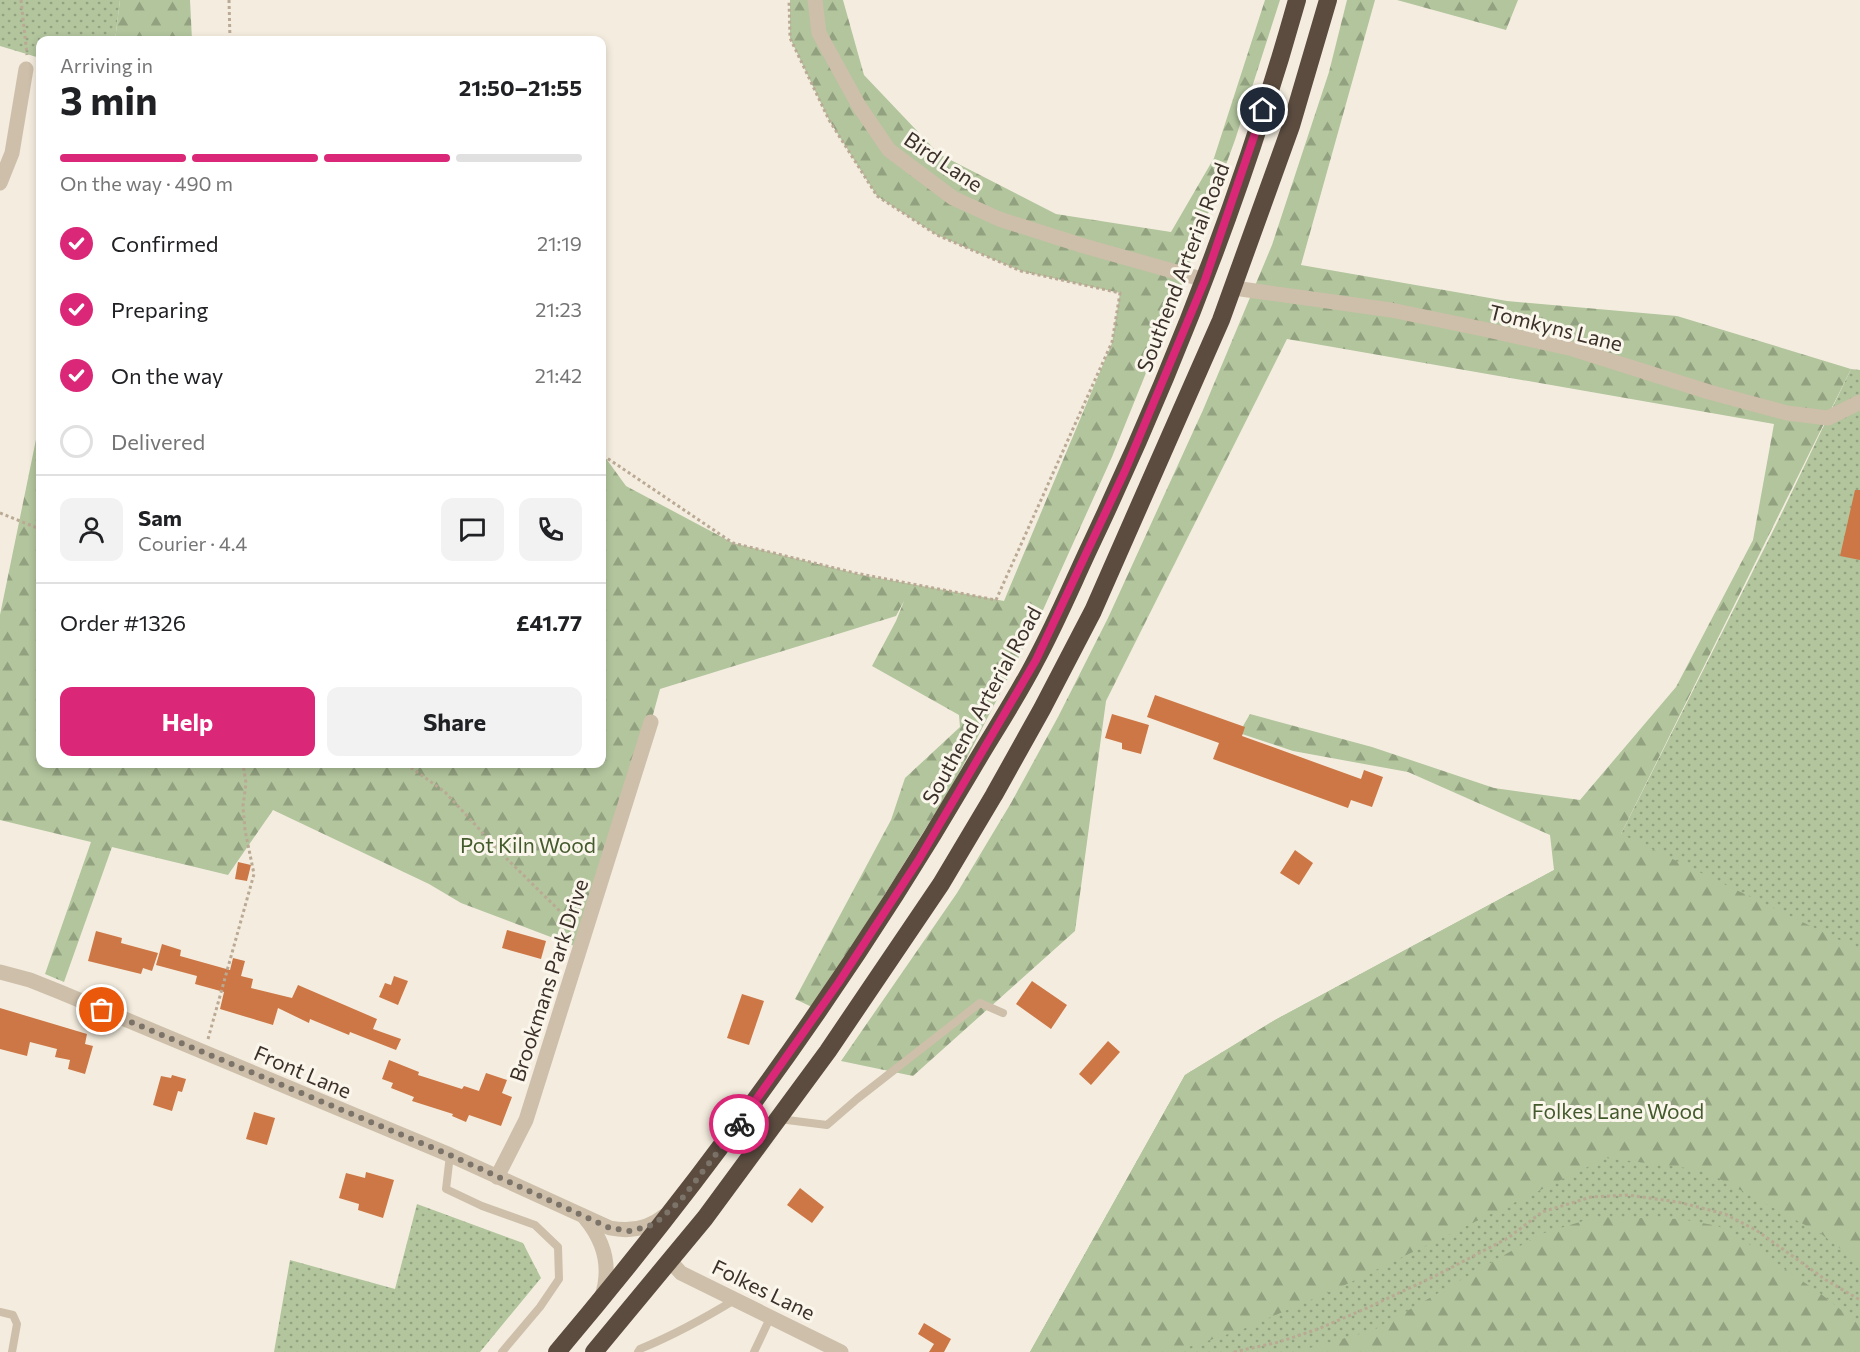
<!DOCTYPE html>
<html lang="en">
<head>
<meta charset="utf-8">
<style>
  :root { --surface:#fff; --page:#f2f2f2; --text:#202124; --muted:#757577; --line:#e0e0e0; --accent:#db2777 }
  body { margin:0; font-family:Commissioner,sans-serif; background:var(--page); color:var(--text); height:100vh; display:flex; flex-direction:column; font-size:22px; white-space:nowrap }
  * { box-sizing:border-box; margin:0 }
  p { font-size:20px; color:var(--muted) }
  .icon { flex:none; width:33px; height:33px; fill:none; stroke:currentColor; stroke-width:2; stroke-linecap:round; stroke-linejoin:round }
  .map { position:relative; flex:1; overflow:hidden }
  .side { position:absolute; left:36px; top:36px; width:570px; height:732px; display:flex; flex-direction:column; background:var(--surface); border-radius:12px; box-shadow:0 3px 9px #0003 }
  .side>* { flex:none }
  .pin { position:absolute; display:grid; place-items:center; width:51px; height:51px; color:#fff; margin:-26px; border:3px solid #fff; border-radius:50%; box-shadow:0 2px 6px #0007 }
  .courier { position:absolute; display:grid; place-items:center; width:60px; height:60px; margin:-30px; border:4px solid #db2777; border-radius:50%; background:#fff; color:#222; box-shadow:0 2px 8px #0007 }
  .overview em { font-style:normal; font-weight:700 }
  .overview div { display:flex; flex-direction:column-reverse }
  .overview { display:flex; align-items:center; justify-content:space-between; height:102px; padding:0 24px }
  h1 { font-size:39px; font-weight:700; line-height:45px }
  .bar { display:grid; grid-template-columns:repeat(4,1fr); gap:9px 6px; align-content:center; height:72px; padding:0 24px }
  .bar i { height:8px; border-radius:4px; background:var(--line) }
  .bar .active { background:var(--accent) }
  .bar p { grid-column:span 4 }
  .line { display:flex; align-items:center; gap:15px; padding:0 24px; border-top:2px solid var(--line) }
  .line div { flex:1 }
  .round { display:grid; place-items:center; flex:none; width:63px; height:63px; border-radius:12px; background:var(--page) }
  ol { padding:0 24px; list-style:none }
  li { display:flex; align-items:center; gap:18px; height:66px }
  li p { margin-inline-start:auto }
  li .icon { padding:6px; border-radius:50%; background:var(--accent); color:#fff; stroke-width:4 }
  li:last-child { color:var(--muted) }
  li i { width:33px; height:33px; border:3px solid var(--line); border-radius:50% }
  .action { display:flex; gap:12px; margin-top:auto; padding:12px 24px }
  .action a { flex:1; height:69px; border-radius:12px; background:var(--accent); color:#fff; font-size:24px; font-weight:700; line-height:69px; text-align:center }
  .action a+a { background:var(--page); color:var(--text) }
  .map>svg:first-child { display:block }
  .grass { fill:url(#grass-dots) }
  .forest { fill:url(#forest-firs) }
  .building { fill:#cc7745 }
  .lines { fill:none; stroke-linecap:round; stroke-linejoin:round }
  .path { stroke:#baa994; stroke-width:3; stroke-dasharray:3 3; stroke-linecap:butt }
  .lane { stroke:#cebfaa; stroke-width:8 }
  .street { stroke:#cebfaa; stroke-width:15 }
  .highway { stroke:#5c4c40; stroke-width:18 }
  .done { stroke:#7c7369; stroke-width:6; stroke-dasharray:0 10.8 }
  .route { stroke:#db2777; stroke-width:8 }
  .labels { text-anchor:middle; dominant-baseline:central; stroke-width:6; stroke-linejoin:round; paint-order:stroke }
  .street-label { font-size:21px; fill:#3b312a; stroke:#fbf6ec }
  .park-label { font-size:21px; fill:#435a2c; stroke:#fbf6ec }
</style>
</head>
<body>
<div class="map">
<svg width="1860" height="1352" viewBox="0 0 1860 1352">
  <defs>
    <pattern id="grass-dots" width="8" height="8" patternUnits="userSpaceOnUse" patternTransform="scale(1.5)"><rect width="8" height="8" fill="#b2c59d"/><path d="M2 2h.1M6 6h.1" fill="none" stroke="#92a180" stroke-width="1.8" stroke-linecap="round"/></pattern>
    <pattern id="forest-firs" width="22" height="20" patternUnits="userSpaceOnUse" patternTransform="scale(1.5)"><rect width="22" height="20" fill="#b2c59d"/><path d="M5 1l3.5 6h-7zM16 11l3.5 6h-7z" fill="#92a180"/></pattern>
  </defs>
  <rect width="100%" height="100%" fill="#f4eddf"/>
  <g class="grass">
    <polygon points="0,0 120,0 115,40 40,40 40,58 0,46"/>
    <polygon points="1851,369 1860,370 1860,1352 1030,1352 1185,1075 1275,1020 1621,834 1778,521"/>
    <polygon points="417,1204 523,1243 541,1278 480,1352 274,1352 290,1260 395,1289"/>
  </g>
  <g class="forest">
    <polygon points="120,0 190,0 192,40 115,40"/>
    <polygon points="790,0 843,0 864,75 939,154 1056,214 1171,232 1214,158 1265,0 1280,0 1235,140 1186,274 1112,457 1043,610 954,783 814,1008 795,999 891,820 905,778 960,727 959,715 872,666 896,621 904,601 896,616 660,689 651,722 577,947 461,903 429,884 273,810 228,875 112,847 64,982 45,974 91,842 0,820 0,615 40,420 40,764 602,764 602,453 626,486 733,543 862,575 1004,601 1112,343 1120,293 1021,271 937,235 877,196 829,120 790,38"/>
    <polygon points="1347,0 1375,0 1301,265 1507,301 1677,316 1851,369 1621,834 1860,950 1860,1264 1820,1233 1703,1170 1606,1158 1347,1284 1241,1330 1173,1352 1030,1352 1185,1075 1275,1020 1554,870 1550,835 1408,772 1293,751 1239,733 1250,714 1372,747 1494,788 1580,800 1676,687 1753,540 1774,424 1287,339 1106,701 1075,931 913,1076 841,1061 957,893 1011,803 1058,717 1108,618 1203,410 1272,245 1329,72"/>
    <polygon points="1397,0 1518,0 1506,30"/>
    <polygon points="1596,1217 1681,1219 1718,1226 1746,1242 1821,1294 1860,1325 1860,1352 1295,1352 1374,1330 1541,1234"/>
  </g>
  <g class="building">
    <polygon points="1855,490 1860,490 1860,560 1840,556"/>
    <polygon points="1155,695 1245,727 1242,736 1361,779 1364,770 1383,777 1372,807 1351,800 1348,808 1213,759 1219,743 1147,717"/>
    <polygon points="1112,714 1149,725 1141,754 1122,749 1122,743 1105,738"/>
    <polygon points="1295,850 1313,863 1299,885 1280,873"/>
    <polygon points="238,862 251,865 247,881 235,879"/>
    <polygon points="507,930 546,941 541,959 502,948"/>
    <polygon points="96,931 122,938 121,943 158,953 152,971 143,968 141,974 88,961"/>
    <polygon points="162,944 181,950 180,956 230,970 233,958 245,961 241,976 253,979 251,988 292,998 298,985 377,1019 373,1029 401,1039 396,1050 350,1032 349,1035 310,1019 309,1023 278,1008 273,1025 220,1009 224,992 195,984 197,976 156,965"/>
    <polygon points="394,976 408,981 398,1005 379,997 385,983 391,985"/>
    <polygon points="1032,981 1067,1005 1051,1029 1016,1004"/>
    <polygon points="742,994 764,1001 749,1045 727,1038"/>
    <polygon points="0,1008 87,1034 85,1044 93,1046 85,1074 68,1069 70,1060 55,1057 57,1049 30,1042 27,1056 0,1049"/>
    <polygon points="1108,1041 1120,1052 1091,1085 1079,1074"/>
    <polygon points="389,1060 419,1072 418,1075 462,1089 464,1086 479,1091 486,1073 507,1080 502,1093 512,1097 501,1126 469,1115 466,1122 452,1116 453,1114 412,1101 414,1097 391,1088 393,1083 382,1079"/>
    <polygon points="172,1075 186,1079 182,1092 178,1091 172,1111 153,1105 161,1076 171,1078"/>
    <polygon points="254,1112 275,1118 267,1145 246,1139"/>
    <polygon points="366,1172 394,1180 383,1218 358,1210 359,1204 339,1198 346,1173 365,1178"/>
    <polygon points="800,1188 824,1207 812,1223 787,1205"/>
    <polygon points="924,1323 951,1339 944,1352 929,1352 934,1344 918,1334"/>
  </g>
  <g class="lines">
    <g class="path">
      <polyline points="21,0 27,55"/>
      <polyline points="229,0 230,40"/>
      <polyline points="602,449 604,456 733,543 855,573 996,600 1112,342 1120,293 1021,271 937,235 877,196 829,120 790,38 789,0"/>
      <polyline points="0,513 40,529"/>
      <polyline points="406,764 445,792 504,856 573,924"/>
      <polyline points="208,1039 254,874 245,830 243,806 246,783 243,764"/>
      <polyline points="1234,1352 1279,1342 1318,1329 1367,1308 1435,1276 1508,1238 1542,1212 1591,1197 1628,1195 1678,1202 1725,1214 1756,1230 1826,1280 1860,1300"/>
    </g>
    <g class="lane">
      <polyline points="779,1119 827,1125 857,1099 980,1003 1003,1013"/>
      <polyline points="450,1155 446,1189 482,1206 535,1225 558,1247 559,1279 540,1307 502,1352"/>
      <polyline points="0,1312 13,1315 17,1324 12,1352"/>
      <path d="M638 1352 640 1349C674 1335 705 1318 736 1299"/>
      <polyline points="754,1352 771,1316"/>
    </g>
    <g class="street">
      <polyline points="815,0 819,33 859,106 889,150 953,198 999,219 1084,246 1205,280"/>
      <polyline points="0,183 12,153 26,69"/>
      <polyline points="1234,288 1391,310 1483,329 1573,349 1709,392 1787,413 1828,418 1860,402"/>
      <path d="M0 972 30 980 60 992 450 1155 610 1228C630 1232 648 1229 664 1216"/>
      <polyline points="497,1177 526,1120 651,722"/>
      <path d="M585 1218C605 1242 612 1269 601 1299"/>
      <polyline points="670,1261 681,1273 841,1352"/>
    </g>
    <g class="highway">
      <path d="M557 1352C710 1171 849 979 969 774 991 736 1016 699 1036 660 1057 621 1074 580 1093 540 1175 366 1245 186 1297 0"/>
      <polyline points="594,1352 705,1218 828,1051 941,884 994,795 1042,709 1093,611 1221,320 1291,126 1328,0"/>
    </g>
  </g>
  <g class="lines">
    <polyline class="done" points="102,1010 450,1155 610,1228 630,1231 649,1226 658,1221 681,1200 739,1124"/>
    <polyline class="route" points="739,1124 839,982 918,861 1036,660 1125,471 1205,280 1263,110"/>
  </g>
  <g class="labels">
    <g class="street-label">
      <text transform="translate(944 161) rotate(34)">Bird Lane</text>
      <text transform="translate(1182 267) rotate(-69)">Southend Arterial Road</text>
      <text transform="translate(1556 327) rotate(14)">Tomkyns Lane</text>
      <text transform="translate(981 705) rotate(-61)">Southend Arterial Road</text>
      <text transform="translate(548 980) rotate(-72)">Brookmans Park Drive</text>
      <text transform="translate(303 1071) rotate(23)">Front Lane</text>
      <text transform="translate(764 1289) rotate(26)">Folkes Lane</text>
    </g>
    <g class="park-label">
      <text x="528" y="844">Pot Kiln Wood</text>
      <text x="1618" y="1110">Folkes Lane Wood</text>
    </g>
  </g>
</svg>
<div class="pin" style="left:102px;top:1010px;background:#ea580c"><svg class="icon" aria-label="bag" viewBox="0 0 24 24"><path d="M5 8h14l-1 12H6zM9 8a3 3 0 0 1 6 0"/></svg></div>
<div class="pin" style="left:1263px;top:110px;background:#1f2937"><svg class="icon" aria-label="home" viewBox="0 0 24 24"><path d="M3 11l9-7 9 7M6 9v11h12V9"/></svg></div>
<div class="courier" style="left:739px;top:1124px"><svg class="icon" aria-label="bike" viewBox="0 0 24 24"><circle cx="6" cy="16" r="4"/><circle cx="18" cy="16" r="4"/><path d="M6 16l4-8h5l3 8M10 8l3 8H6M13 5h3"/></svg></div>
<section class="side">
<div class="overview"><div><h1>3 min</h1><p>Arriving in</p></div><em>21:50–21:55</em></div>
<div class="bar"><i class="active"></i><i class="active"></i><i class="active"></i><i></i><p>On the way · 490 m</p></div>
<ol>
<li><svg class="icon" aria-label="check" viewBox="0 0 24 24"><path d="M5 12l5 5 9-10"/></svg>Confirmed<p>21:19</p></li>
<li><svg class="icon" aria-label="check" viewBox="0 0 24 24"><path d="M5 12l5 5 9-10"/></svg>Preparing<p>21:23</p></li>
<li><svg class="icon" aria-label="check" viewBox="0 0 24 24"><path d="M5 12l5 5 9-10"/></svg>On the way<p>21:42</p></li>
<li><i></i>Delivered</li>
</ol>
<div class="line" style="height:108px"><a class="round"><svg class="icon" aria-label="person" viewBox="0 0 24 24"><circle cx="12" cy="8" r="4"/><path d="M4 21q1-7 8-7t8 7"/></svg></a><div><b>Sam</b><p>Courier · 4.4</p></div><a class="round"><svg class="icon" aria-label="chat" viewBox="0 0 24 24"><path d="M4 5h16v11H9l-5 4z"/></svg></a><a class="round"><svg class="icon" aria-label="phone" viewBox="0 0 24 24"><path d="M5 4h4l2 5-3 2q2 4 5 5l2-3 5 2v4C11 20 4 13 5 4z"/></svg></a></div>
<div class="line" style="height:78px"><div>Order #1326</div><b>£41.77</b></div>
<div class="action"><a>Help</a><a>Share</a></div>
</section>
</div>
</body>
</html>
